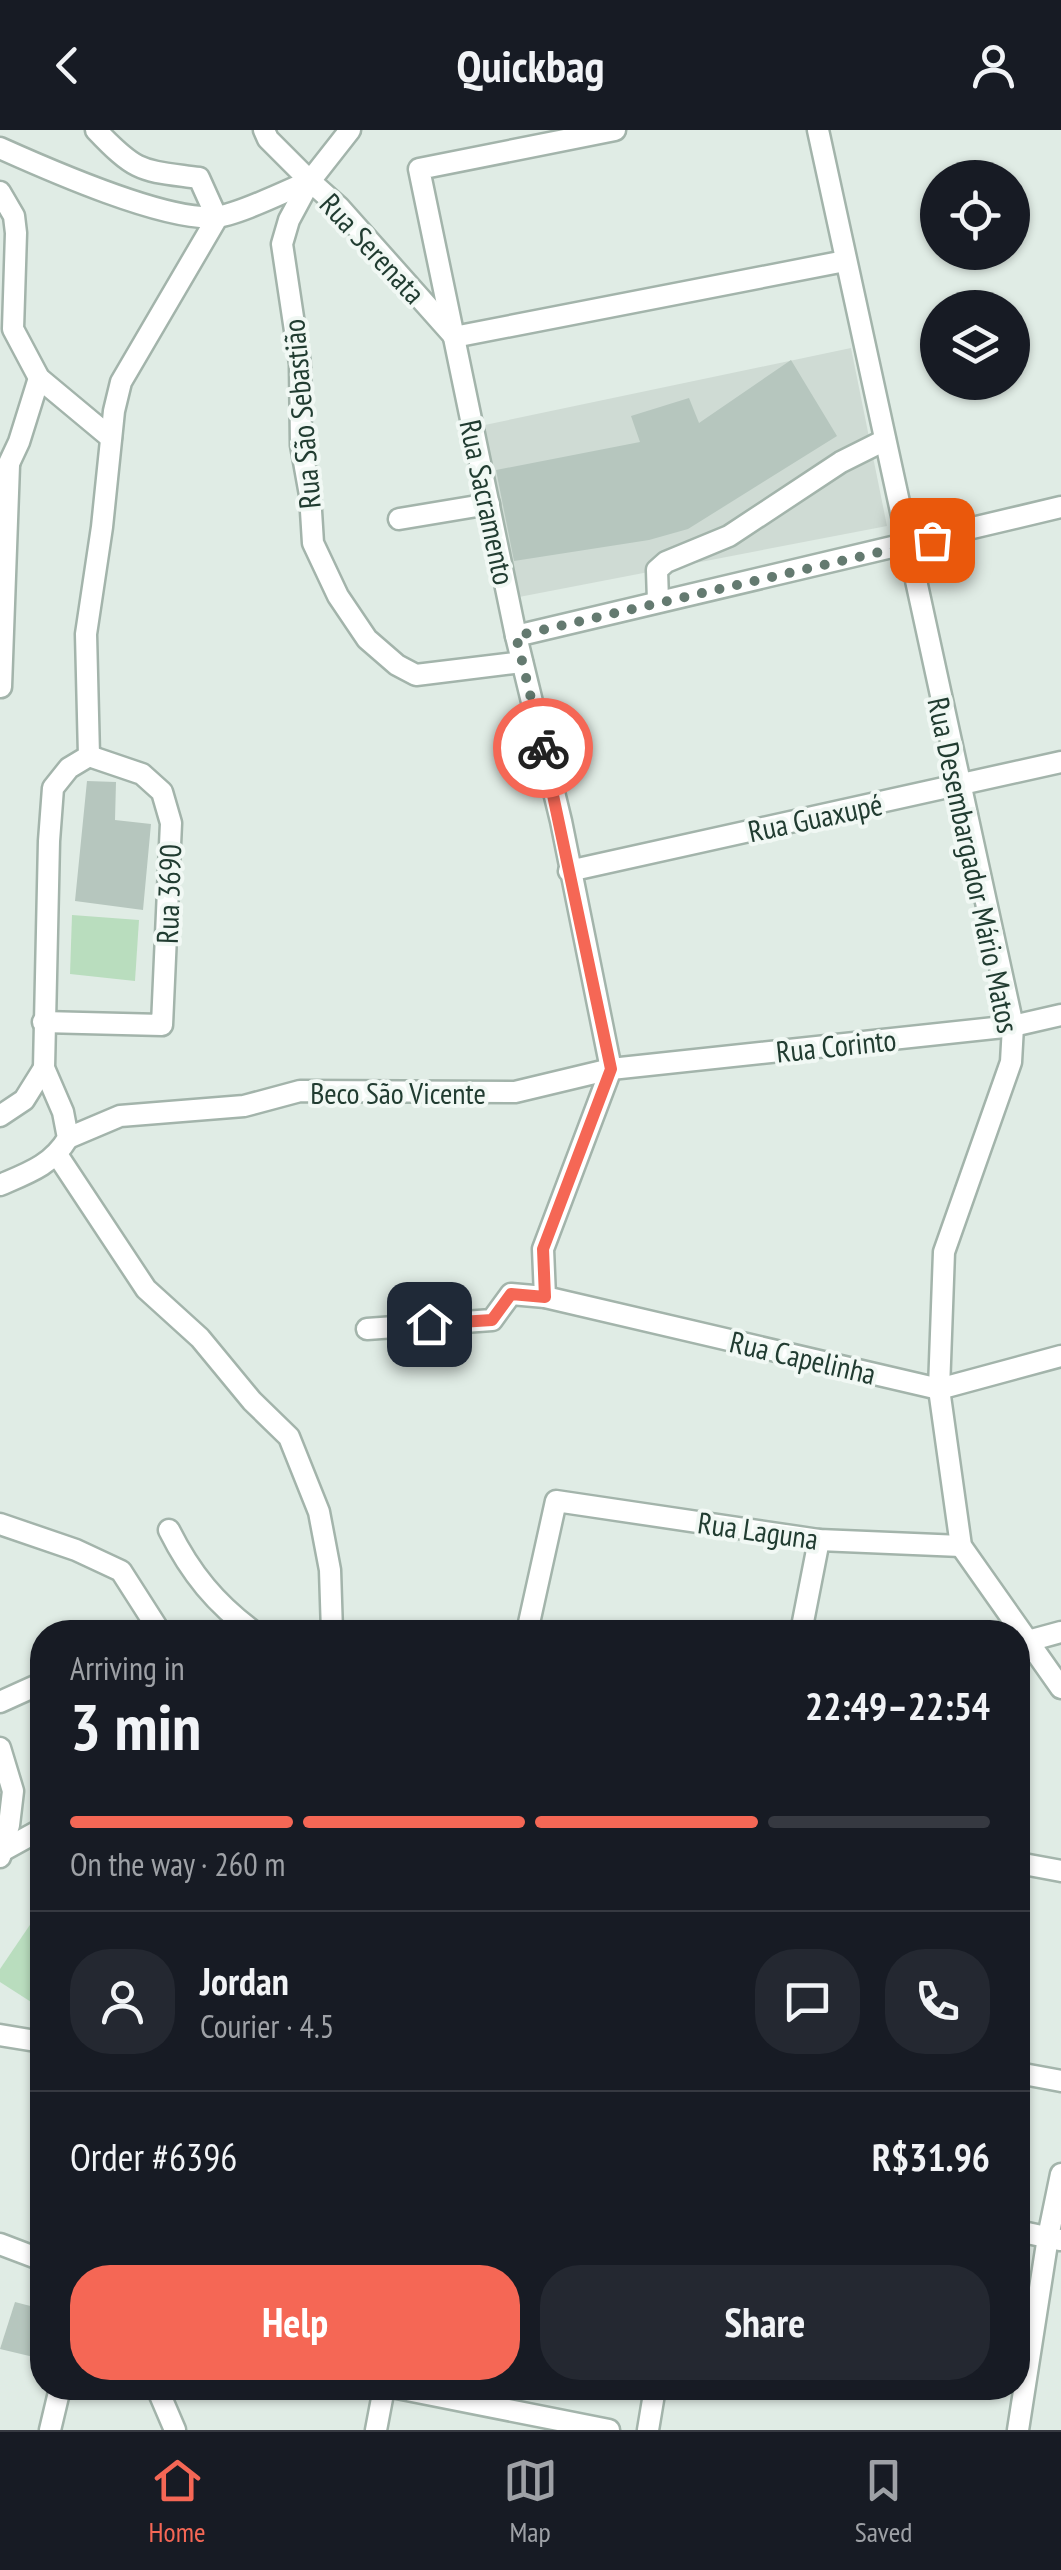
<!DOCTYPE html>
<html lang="en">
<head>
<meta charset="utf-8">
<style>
  :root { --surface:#171b24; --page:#242831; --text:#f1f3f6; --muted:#9ea1a6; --line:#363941; --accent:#f56755 }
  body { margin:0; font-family:"PT Sans Narrow",sans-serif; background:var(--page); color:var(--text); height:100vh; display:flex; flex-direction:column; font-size:38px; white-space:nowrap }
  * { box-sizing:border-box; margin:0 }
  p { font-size:32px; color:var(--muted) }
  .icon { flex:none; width:55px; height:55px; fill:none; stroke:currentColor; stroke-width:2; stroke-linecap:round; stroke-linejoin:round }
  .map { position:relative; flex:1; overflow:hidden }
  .details { position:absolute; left:30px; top:1490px; width:1000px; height:780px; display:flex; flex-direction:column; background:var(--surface); border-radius:40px; box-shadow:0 2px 8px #0004 }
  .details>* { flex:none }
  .controls { position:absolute; left:920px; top:30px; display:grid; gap:20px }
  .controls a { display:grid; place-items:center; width:110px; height:110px; border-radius:50%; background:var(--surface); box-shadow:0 2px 8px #0004; font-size:50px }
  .pin { position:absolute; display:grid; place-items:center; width:85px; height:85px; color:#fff; margin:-42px; border-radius:20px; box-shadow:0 5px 15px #0006 }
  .courier { position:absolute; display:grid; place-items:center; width:100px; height:100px; margin:-50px; border:8px solid #f56755; border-radius:50%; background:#fff; color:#222; box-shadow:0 2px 12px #0007 }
  .headline em { font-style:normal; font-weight:700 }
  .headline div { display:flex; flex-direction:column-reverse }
  .headline { display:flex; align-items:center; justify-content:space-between; height:170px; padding:0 40px }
  h1 { font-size:65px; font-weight:700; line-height:75px }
  .bar { display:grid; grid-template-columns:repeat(4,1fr); gap:15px 10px; align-content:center; height:120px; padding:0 40px }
  .bar i { height:12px; border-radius:8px; background:var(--line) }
  .bar .on { background:var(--accent) }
  .bar p { grid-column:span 4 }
  .line { display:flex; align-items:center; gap:25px; padding:0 40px; border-top:2px solid var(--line) }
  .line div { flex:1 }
  .round { display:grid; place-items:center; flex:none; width:105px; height:105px; border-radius:40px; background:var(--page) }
  .cta { display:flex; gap:20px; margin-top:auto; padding:20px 40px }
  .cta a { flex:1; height:115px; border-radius:40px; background:var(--accent); color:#fff; font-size:40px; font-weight:700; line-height:115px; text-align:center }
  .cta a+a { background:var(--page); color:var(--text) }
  header { display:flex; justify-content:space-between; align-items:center; height:130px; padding:0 40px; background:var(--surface); font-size:45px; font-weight:700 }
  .menu { display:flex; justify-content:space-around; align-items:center; height:140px; border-top:2px solid var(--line); background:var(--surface); font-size:28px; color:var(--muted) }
  .menu a { display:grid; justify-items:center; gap:5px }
  .menu .on { color:var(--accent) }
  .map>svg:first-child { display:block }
  .built { fill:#cfdbd4 }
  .green { fill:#b9ddbe }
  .building { fill:#b6c6be }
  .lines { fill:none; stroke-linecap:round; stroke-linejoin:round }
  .minor-casing { stroke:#a3b4ab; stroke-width:25 }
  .minor { stroke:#fff; stroke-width:20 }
  .done { stroke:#647a70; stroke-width:10; stroke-dasharray:0 18 }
  .route { stroke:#f56755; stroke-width:12 }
  .labels { text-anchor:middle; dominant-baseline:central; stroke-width:8; stroke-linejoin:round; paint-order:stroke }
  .street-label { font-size:30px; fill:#213c31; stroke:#f1f8f4 }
</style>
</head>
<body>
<header><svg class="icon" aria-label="back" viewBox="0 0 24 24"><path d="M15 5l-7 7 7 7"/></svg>Quickbag<svg class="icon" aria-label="person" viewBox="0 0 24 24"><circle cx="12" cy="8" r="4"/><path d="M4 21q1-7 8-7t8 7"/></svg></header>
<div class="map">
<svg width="1061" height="2300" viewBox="0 0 1061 2300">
  <rect width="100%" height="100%" fill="#e0ece5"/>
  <polygon class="built" points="851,218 887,396 519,467 480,296"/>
  <g class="green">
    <polygon points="72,785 139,790 135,851 70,844"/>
    <polygon points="38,1783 42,1786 42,1879 0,1852 0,1839"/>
  </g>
  <g class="building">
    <polygon points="791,230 837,306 688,399 649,410 514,431 496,340 640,312 631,286 689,268 699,293"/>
    <polygon points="87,651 116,652 115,690 151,694 143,780 75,771"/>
    <polygon points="15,2172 42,2179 42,2229 0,2219"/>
  </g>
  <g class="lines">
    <g class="minor-casing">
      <g id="minor">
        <polyline points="264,0 268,9 310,51"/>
        <polyline points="350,0 310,51 289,90 282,114 300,234 301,315 310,365 313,413 338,466 367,509 397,535 416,545 522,532"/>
        <polyline points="818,0 1013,896 1011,932 944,1122 939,1259 961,1416 1061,1558"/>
        <path d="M0 18C49 40 164 91 215 87 236 86 288 60 310 51L339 77 453 205"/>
        <polyline points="0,62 14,86 16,103 13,199 39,248 111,308"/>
        <polyline points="454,207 845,131"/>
        <polyline points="4,344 19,312 39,248"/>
        <polyline points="399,389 489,374"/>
        <polyline points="658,471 657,440 666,432 729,406 841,332 885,310"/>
        <polyline points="516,506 1061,377"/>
        <polyline points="1,557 9,335"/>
        <polyline points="569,741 1061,632"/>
        <polyline points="43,892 162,895 171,693 162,662 142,644 89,626"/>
        <polyline points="0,986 24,970 44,938"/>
        <polyline points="68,1008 120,986 244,976 300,961 515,962 611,939 1013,896 1061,885"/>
        <polyline points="58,1026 146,1159 200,1208 252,1271 289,1307 319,1382 330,1440 332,1502"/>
        <path d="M0 1055C28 1043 52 1035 68 1008L63 982 44 938 49 711 53 658 69 638 89 626 86 504 102 397 114 281 121 252 217 88 199 48C141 40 138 44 96 0"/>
        <polyline points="545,1167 543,1119 611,939 561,691 516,506 419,39 615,0"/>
        <polyline points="367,1199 492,1190 511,1164 545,1167 939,1259 1061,1226"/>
        <polyline points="0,1394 76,1420 121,1441 160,1502"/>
        <path d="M169 1400C191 1444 216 1474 254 1502"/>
        <polyline points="527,1502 556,1371 819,1410 961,1416"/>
        <polyline points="801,1502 819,1410"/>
        <polyline points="1028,1511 1061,1502"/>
        <polyline points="0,1572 42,1553"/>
        <polyline points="0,1618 13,1661 9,1695 0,1727"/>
        <polyline points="2,1721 42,1699"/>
        <polyline points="1018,1733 1061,1741"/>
        <polyline points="0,1905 42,1912"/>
        <polyline points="1018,1943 1061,1951"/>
        <polyline points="1018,2101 1060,2110"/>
        <polyline points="0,2114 42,2130"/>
        <polyline points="157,2258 175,2300"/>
        <polyline points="397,2258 609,2300"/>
        <polyline points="50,2300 60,2258"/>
        <polyline points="376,2300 384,2258"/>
        <polyline points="648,2300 655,2258"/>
        <polyline points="1018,2300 1048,2107 1061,2044"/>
      </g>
    </g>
    <use href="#minor" class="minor"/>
  </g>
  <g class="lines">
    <polyline class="done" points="543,618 516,506 932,410"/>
    <polyline class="route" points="429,1194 492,1190 511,1164 545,1167 543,1119 611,939 543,618"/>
  </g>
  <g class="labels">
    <g class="street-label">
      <text transform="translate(373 118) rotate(47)">Rua Serenata</text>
      <text transform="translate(301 284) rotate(-95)">Rua São Sebastião</text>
      <text transform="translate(488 372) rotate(78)">Rua Sacramento</text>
      <text transform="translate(815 687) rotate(-12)">Rua Guaxupé</text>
      <text transform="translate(974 735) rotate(78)">Rua Desembargador Mário Matos</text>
      <text transform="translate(168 764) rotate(-88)">Rua 3690</text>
      <text transform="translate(836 915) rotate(-6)">Rua Corinto</text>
      <text x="398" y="962">Beco São Vicente</text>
      <text transform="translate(803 1227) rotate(13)">Rua Capelinha</text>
      <text transform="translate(758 1400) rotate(8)">Rua Laguna</text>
    </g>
  </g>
</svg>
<div class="controls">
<a><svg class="icon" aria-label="locate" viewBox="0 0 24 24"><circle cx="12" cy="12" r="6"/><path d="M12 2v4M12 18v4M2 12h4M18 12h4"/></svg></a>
<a><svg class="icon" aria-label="layers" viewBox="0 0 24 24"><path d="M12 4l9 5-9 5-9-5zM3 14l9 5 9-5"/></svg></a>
</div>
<div class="pin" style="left:932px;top:410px;background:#ea580c"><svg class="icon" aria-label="bag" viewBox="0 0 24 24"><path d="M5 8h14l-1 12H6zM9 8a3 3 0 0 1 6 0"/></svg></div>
<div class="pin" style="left:429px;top:1194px;background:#1f2937"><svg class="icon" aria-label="home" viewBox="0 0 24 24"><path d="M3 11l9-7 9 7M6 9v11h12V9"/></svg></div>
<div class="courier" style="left:543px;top:618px"><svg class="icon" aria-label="bike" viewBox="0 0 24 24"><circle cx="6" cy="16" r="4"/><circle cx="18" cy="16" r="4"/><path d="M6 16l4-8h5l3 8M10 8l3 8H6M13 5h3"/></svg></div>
<section class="details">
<div class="headline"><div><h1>3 min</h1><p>Arriving in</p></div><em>22:49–22:54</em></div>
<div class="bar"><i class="on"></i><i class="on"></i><i class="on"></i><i></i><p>On the way · 260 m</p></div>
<div class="line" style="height:180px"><a class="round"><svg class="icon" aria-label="person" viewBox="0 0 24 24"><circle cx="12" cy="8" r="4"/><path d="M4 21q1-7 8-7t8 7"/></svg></a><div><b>Jordan</b><p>Courier · 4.5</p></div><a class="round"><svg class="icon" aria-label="chat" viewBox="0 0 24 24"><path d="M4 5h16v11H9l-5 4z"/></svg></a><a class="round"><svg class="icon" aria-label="phone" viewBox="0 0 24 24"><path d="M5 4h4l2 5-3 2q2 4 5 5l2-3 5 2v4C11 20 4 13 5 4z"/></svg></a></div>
<div class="line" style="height:130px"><div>Order #6396</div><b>R$31.96</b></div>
<div class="cta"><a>Help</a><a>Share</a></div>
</section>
</div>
<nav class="menu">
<a class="on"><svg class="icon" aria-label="home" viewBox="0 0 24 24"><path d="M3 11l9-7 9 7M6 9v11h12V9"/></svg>Home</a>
<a><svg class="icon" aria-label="map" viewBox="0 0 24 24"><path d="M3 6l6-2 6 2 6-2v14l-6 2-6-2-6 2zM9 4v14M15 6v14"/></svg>Map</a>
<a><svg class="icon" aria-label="saved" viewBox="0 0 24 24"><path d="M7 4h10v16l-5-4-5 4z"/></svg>Saved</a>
</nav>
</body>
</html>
